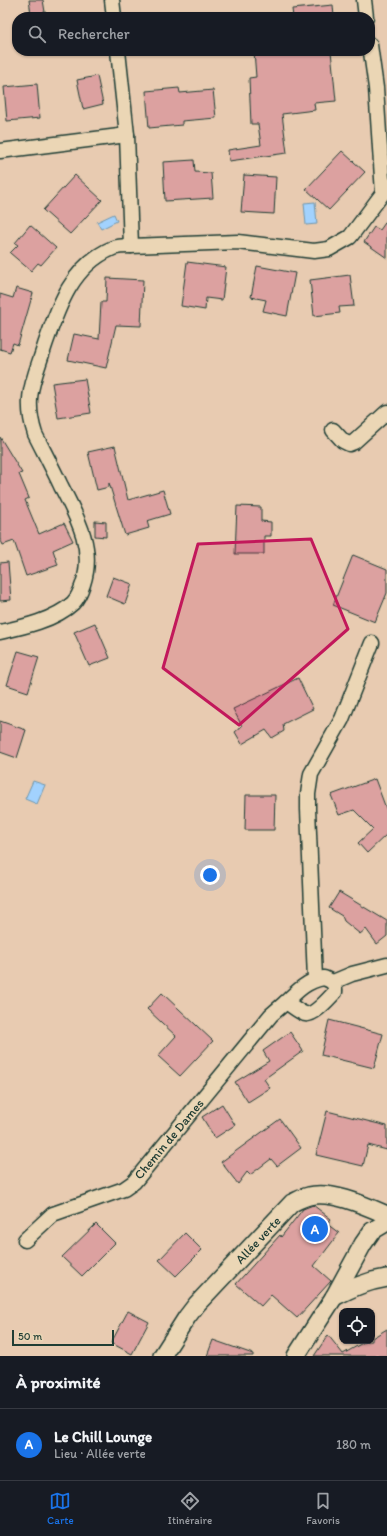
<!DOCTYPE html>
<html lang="fr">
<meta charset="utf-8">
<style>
body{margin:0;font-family:Itim,sans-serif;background:#20242c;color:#f1f3f6}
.controls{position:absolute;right:12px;bottom:12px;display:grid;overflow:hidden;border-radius:8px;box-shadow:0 1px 3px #0004}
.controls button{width:36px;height:36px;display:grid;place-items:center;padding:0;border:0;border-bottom:1px solid #363941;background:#171b24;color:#f1f3f6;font:20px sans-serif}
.scale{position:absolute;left:12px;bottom:10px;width:102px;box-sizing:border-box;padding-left:4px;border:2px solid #1f3d34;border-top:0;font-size:11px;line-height:14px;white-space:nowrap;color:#1f3d34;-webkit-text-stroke:3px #ebd6b5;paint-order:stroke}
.you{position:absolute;left:210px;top:875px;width:14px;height:14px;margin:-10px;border:3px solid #fff;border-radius:50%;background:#1a73e8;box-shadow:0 0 0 6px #1a73e833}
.badge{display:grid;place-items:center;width:26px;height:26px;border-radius:50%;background:#1a73e8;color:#fff;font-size:13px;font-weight:700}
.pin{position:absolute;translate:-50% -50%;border:2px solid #fff;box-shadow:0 1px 4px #0006}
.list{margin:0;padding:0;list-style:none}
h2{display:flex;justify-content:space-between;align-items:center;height:52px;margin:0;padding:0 16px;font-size:17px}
h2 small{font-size:13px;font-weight:400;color:#9ea1a6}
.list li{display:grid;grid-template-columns:26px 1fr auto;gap:12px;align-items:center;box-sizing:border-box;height:72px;padding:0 16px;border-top:1px solid #363941}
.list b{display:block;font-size:15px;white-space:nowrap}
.list p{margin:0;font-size:13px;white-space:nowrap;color:#9ea1a6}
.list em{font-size:13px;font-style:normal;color:#9ea1a6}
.icon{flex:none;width:22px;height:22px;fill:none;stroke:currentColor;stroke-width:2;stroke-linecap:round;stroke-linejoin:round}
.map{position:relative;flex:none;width:387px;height:1356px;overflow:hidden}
.search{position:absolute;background:#171b24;box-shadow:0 1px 3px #0004;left:12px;right:12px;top:12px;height:44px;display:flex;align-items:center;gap:10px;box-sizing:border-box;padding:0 14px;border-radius:16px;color:#9ea1a6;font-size:15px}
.sheet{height:124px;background:#171b24}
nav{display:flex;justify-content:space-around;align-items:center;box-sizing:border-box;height:56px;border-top:1px solid #363941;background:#171b24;font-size:11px;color:#9ea1a6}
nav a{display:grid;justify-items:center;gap:2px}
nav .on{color:#1a73e8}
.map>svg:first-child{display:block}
</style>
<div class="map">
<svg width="387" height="1356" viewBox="0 0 387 1356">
<rect width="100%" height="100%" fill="#e8cbb1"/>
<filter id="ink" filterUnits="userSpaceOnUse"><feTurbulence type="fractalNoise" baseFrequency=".025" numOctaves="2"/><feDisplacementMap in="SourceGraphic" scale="8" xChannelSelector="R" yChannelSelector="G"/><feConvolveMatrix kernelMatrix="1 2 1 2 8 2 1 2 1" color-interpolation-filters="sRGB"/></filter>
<g filter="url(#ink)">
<g fill="#a2d2fe" stroke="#6e96ad">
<polygon points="315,202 317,224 306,225 304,203"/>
<polygon points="114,214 117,221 101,229 97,222"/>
<polygon points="33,781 45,785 37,804 25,799"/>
</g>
<g fill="#dca1a0" stroke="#1f3d34">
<polygon points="29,0 43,0 45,12 31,14"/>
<polygon points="333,5 334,17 293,17 292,9"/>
<polygon points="254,51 331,51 336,101 314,103 315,110 282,114 287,153 229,161 228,150 261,145 258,124 251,124 249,78 256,77"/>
<polygon points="97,76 103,104 83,109 77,80"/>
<polygon points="37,84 40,118 7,121 4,87"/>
<polygon points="179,88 180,93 213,90 216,118 182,121 182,125 149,128 146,91"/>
<polygon points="342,151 365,172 329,210 306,189"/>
<polygon points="194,160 195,172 211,173 213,198 165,201 163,162"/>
<polygon points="75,175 102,200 70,234 43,210"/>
<polygon points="244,175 276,177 274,214 241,212"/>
<polygon points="387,220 387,258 364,242 374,227 380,230"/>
<polygon points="30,225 56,248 41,265 38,263 31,271 10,253 18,245 15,243"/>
<polygon points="187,262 226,267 222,300 206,298 205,310 181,306"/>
<polygon points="257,266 295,273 287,316 263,311 266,300 251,297"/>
<polygon points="350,275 354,306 339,307 340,313 314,316 310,280"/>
<polygon points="107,278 143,280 141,326 116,325 106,368 68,360 74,334 99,339 101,302 106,302"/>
<polygon points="16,288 33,293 18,345 13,343 10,352 0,349 0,294 13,298"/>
<polygon points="85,379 91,413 58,418 52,383"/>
<polygon points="0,437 22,473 19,474 29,498 25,500 39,534 64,523 73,541 53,550 58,565 26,576 14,541 3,545 0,539"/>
<polygon points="115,446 128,500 163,490 170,514 147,521 149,528 125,535 109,483 109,487 97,490 88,452"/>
<polygon points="237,506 261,507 261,521 271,522 271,536 264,536 264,554 235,554"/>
<polygon points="95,521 106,522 106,537 95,536"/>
<polygon points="353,555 387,569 387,593 375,622 333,605"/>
<polygon points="8,562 11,600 0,601 0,563"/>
<polygon points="113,577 132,584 125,604 106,596"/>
<polygon points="95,623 110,658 89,666 74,632"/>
<polygon points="18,651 39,657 28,692 7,685"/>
<polygon points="298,678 313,709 283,724 284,731 272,738 266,730 242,744 235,732 242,726 233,709"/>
<polygon points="0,721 26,730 17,758 0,752"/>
<polygon points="375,779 387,811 387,834 367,853 358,843 373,829 354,810 339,815 331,795"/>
<polygon points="246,795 275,795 274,830 245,830"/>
<polygon points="339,892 387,921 387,936 377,944 366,929 360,934 344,921 342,916 329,908"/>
<polygon points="162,993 213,1041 180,1076 158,1056 176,1036 147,1009"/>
<polygon points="329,1020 383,1034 374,1068 321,1055"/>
<polygon points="290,1032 303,1051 264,1079 270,1088 248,1102 235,1082 269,1061 263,1051"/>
<polygon points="222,1104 235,1125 215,1138 202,1117"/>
<polygon points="327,1111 387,1126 387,1150 368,1145 363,1166 316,1155"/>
<polygon points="280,1119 301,1148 277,1166 271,1159 250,1175 247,1172 238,1184 221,1162"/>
<polygon points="313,1205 331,1219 327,1224 339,1233 314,1266 331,1281 297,1318 271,1295 261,1306 236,1284 280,1235 281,1237 303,1209"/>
<polygon points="96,1224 115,1243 82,1276 62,1257"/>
<polygon points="185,1233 202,1250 176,1276 159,1260"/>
<polygon points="128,1311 149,1322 132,1354 111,1343"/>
<polygon points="387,1329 387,1356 314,1356 328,1335 343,1354 366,1341 372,1341 372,1338"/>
<polygon points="213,1340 253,1354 253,1356 207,1356"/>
</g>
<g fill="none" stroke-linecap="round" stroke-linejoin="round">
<g stroke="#1f3d34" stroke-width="17">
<g id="minor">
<polyline points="112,0 114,17"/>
<polyline points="364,0 366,17"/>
<polyline points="370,45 376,88 383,193"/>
<polyline points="118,51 127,135 131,246"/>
<polyline points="0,151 127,135"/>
<polyline points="333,430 343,441 349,444 354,442 387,412"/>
<path d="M0,632C23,627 55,620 73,603C78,598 81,590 83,584C95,548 77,517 61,486C53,469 44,452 35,434C23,397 34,380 45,345C58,307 72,265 113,248C118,246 125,246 131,246L238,242L314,251L329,249L350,237L383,193L387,185"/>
<path d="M324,978C331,981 336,983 335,992C329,998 314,1016 305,1014C299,1012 292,1006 286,1002C297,991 308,980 324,978Z"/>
<polyline points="315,979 308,809 308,794 311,774 342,719 372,643"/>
<polyline points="333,982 352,974 387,965"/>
<polyline points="25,1240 53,1214 124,1189 134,1182 271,1015 286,1002"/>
</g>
</g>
<g stroke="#1f3d34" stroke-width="20">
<g id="tertiary">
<path d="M334,1297C352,1288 367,1281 387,1278"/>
<path d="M162,1356L187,1317L197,1304L292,1203C297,1201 303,1197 309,1196C331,1190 366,1206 387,1215"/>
<polyline points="296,1356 334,1297 363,1244 372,1231 387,1222"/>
</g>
</g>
<use href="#minor" stroke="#ebd6b5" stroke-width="14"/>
<use href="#tertiary" stroke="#ebd6b5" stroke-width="17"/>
</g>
</g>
<path fill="#c2185b" fill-opacity="0.2" stroke="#c2185b" stroke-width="3" stroke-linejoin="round" d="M311,539L348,629L239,725L163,668L198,544Z"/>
<g text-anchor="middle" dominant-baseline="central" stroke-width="3" stroke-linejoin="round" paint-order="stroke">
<g font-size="13" fill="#1f3d34" stroke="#ebd6b5">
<text transform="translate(169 1139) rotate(-50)">Chemin de Dames</text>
<text transform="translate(258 1240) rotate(-47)">Allée verte</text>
</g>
</g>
</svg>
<div class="controls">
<button><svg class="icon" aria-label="locate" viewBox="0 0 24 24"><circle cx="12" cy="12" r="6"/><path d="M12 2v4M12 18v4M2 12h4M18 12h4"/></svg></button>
</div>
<div class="scale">50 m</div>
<div class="you"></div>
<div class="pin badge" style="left:315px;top:1229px">A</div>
<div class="search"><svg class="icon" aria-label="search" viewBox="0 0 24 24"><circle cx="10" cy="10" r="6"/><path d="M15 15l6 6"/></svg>Rechercher</div>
</div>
<section class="sheet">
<h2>À proximité<small></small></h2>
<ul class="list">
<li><span class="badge">A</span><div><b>Le Chill Lounge</b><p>Lieu · Allée verte</p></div><em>180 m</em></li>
</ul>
</section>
<nav>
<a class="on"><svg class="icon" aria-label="map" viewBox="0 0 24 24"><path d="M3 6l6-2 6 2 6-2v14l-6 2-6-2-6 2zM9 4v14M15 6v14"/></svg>Carte</a>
<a><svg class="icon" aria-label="directions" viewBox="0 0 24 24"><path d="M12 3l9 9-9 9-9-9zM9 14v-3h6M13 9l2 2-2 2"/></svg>Itinéraire</a>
<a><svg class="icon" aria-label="saved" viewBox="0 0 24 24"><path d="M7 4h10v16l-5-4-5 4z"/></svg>Favoris</a>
</nav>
